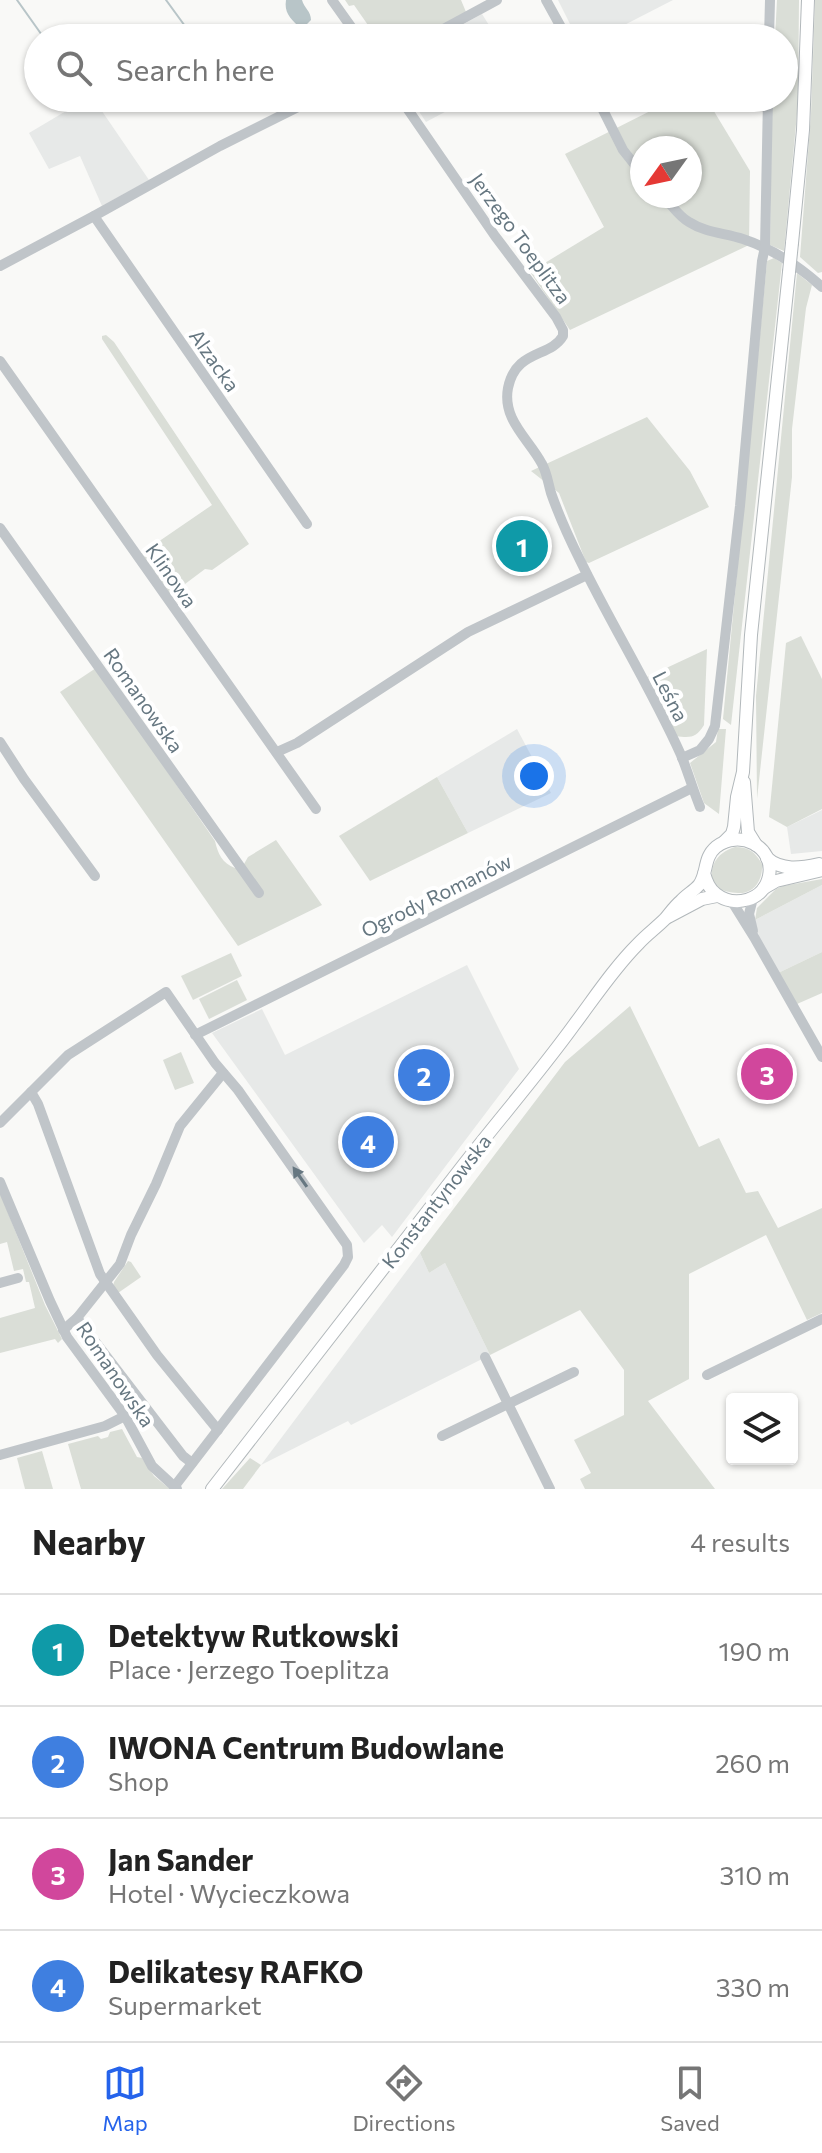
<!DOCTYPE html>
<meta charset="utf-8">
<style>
body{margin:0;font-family:Commissioner,sans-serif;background:#f6f6f6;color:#222}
.controls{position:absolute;right:24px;bottom:24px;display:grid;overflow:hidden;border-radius:8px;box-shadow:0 2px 6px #0004}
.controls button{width:72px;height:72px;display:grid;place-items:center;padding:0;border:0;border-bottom:2px solid #e0e0e0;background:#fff;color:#222;font:40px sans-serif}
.compass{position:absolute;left:630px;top:136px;width:72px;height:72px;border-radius:50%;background:#fff;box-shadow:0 2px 6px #0004;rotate:237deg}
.you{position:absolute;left:534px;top:776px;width:28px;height:28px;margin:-20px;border:6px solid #fff;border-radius:50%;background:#1a73e8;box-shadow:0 0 0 12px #1a73e833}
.badge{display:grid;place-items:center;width:52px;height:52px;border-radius:50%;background:#2563eb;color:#fff;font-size:26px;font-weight:700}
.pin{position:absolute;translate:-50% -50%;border:4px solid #fff;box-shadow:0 2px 8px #0006}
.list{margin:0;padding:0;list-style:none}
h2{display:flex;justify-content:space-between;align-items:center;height:104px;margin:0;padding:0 32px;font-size:34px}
h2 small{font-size:26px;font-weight:400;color:#767676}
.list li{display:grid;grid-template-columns:52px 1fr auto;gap:24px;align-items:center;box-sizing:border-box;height:112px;padding:0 32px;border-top:2px solid #e0e0e0}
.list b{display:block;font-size:30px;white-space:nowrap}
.list p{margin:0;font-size:26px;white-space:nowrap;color:#767676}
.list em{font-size:26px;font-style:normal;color:#767676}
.icon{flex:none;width:44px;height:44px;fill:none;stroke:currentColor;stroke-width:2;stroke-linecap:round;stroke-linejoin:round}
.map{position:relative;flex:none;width:822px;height:1489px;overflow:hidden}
.search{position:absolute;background:#fff;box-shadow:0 2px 6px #0004;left:24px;right:24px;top:24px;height:88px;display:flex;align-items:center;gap:20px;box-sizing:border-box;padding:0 28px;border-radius:44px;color:#767676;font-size:30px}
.sheet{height:552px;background:#fff}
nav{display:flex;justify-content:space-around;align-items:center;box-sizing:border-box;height:112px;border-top:2px solid #e0e0e0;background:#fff;font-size:22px;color:#767676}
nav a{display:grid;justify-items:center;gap:4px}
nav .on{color:#2563eb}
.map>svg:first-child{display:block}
</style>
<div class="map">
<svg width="822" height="1489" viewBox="0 0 822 1489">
<rect width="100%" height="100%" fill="#f9f9f7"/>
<g fill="#e7e9e8">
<polygon points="558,0 673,0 599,38 577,38"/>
<polygon points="482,14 497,38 438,38"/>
<polygon points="88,98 93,98 149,180 102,206 80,156 49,169 29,133"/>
<polygon points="410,98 471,98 426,122"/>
<polygon points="517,729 551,793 468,833 437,777"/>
<polygon points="822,810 822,851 791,854 787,827"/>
<polygon points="822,885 822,952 778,973 759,937 755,920"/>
<polygon points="467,965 519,1069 392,1237 382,1225 364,1243 212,1033 262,1009 285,1055"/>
<polygon points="420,1253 429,1273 445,1263 490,1355 351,1425 348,1421 261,1465"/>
</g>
<g fill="#daded7" fill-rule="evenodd">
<polygon points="345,0 461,0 466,12 418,38 377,38 354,5 349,6"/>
<polygon points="777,0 799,0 798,103 784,251 770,245 772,98 784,98 784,38 775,38"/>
<polygon points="815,0 822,0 822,272 818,273 800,257 811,114"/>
<path d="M676,98H706L750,171L749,245L570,330L530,272L604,227L565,154ZM642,148H690V196H642Z"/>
<polygon points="774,258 782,263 731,725 723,719 767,261"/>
<polygon points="797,273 812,285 806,308 792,429 792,477 757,799 756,696"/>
<polygon points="106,335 114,342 249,544 212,570 205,569 173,593 168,594 139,555 212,505 102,339 102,336"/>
<polygon points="647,417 690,471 709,507 589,563 586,562 559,493 531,471"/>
<polygon points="801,636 822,679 822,809 787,827 769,817 786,643"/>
<path d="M707,649L704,725C696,738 690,738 676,736L647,677Z"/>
<path d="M96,668L215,841C218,854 222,863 235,868L244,864L248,857L276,840L322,905L238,946L60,692Z"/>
<polygon points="718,729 726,729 719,814 704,803 690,763 716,742"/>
<polygon points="437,777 468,833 370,881 339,836"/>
<path d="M735,847C749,847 755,852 762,864C763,879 755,894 738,893C730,893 724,890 716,889C706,870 715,853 735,847Z"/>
<polygon points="822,879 822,885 755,920 757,908 776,889 783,886"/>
<polygon points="822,952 822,993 797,1004 778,973"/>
<polygon points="231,953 242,976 193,1000 181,976"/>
<polygon points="237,980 247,1000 209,1019 199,999"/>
<polygon points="630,1006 699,1147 719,1138 746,1193 758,1191 778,1228 822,1208 822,1313 807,1320 766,1235 689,1274 689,1379 648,1401 715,1489 585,1489 580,1479 591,1473 574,1440 624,1415 624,1370 580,1310 490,1355 445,1263 429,1273 420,1253 565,1062"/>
<polygon points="181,1052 194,1083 175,1090 163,1060"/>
<polygon points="0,1193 45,1305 62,1339 58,1343 55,1339 0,1353 0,1318 35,1308 29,1282 26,1282 23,1269 14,1271 7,1242 0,1244"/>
<polygon points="128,1261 131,1262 141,1277 118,1293 113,1286 114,1282"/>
<polygon points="122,1429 137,1457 142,1458 154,1476 170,1489 81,1489 68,1444 98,1436 101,1439 108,1437 110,1432"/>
<polygon points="42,1451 53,1489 25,1489 17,1458"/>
<polygon points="250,1458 261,1465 243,1489 222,1489"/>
</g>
<path fill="#b8c5c8" d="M286,0H302C304,8 311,11 311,20L306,25L298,26C290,18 284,12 286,0Z"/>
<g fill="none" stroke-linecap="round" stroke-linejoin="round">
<g stroke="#b8c5c8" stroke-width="2">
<polyline points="17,0 44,38"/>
<polyline points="166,0 193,37"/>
</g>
<g stroke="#b2b8bb" stroke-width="14">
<g id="major">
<polyline points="792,243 803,130 808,0"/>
<polyline points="744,782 748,832 756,845"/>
<polyline points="724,842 732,834 734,827 737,797 743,772 751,635 789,272"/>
<path d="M767,858C781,871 801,868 819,864"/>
<polyline points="764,888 776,881 822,870"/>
<polyline points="668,917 702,899 717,896"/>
<path d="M212,1489C297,1381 381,1272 465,1163C501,1117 540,1072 574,1025C595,997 614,968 638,944C646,935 656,928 665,919C670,913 675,906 681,901C686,895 694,891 699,885C708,873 703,858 716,847C739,829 775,846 769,876C764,901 734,908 716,894C709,889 706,881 704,873"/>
</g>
</g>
<g stroke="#c0c5c9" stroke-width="10">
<polyline points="332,0 359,38"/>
<polyline points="546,0 567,38"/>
<polyline points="427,38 497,0"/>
<polyline points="769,38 770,0"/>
<path d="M400,98L495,236L556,317L563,330V336C550,358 516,349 508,388C502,420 529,439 542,464C547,473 548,483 551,493C559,516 569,538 580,560C612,626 651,688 681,755C688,772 693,790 700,807"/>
<polyline points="597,98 623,150 642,174"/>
<path d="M663,196C671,204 679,217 689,222C706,233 725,233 743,239C773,249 799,266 822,287"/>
<polyline points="94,216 307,524"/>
<polyline points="0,266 94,216 220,146 316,98"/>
<polyline points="0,361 316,809"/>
<polyline points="0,528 259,893"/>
<polyline points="0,742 24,779 95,876"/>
<polyline points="277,752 297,743 468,632 587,575"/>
<polyline points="682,758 700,750 709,739 715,726 740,506 762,261 765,247 768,98"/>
<polyline points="753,898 749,914 753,931"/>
<polyline points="731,900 754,937 822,1057"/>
<polyline points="195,1035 692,788"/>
<polyline points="31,1092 38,1104 100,1274 157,1355 218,1430"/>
<polyline points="0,1123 68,1055 166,992 215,1063 238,1090 347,1245 348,1257 344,1265 174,1487"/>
<polyline points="0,1182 50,1301 67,1337 125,1416 152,1466 177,1489"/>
<polyline points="0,1283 18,1278"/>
<polyline points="77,1318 183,1456 192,1463"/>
<polyline points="63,1330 77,1318 120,1264 131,1235 156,1184 180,1126 223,1073"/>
<polyline points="485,1357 550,1489"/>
<polyline points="707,1375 822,1319"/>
<polyline points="442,1436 574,1372"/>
<polyline points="0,1455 105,1426 125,1416"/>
</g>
<use href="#major" stroke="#fff" stroke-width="12"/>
<g stroke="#b2b8bb" stroke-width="14" stroke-linecap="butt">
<polyline id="major-bridge" points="789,272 792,243"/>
</g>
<use href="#major-bridge" stroke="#fff" stroke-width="12"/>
</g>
<defs><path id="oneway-solid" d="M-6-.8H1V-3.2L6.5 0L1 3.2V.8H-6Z" transform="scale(2)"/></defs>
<use fill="#667781" href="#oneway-solid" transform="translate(300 1177) rotate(-125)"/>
<g text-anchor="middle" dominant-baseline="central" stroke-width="8" stroke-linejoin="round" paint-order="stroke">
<g font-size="20" fill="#667781" stroke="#fff">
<text transform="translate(521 238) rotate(54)">Jerzego Toeplitza</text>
<text transform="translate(215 360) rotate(55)">Alzacka</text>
<text transform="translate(172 575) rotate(55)">Klinowa</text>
<text transform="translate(671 696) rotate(63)">Leśna</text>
<text transform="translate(144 700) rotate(55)">Romanowska</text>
<text transform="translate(436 895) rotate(-26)">Ogrody Romanów</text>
<text transform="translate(436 1201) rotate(-52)">Konstantynowska</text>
<text transform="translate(116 1374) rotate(56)">Romanowska</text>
</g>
</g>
</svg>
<div class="controls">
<button><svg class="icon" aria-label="layers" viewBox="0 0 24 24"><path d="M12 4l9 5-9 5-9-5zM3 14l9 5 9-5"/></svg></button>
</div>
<svg class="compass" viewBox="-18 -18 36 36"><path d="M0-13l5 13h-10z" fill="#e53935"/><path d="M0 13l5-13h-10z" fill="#767676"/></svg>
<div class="you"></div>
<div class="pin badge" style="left:522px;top:546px;background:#0f9aa8">1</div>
<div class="pin badge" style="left:424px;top:1075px;background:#3f7fe0">2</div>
<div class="pin badge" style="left:767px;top:1074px;background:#d1479c">3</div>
<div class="pin badge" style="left:368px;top:1142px;background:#3f7fe0">4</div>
<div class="search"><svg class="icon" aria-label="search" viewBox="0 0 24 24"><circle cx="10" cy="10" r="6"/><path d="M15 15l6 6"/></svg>Search here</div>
</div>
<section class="sheet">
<h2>Nearby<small>4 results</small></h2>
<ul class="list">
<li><span class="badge" style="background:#0f9aa8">1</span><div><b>Detektyw Rutkowski</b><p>Place · Jerzego Toeplitza</p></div><em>190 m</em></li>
<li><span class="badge" style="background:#3f7fe0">2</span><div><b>IWONA Centrum Budowlane</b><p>Shop</p></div><em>260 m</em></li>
<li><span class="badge" style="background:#d1479c">3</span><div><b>Jan Sander</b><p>Hotel · Wycieczkowa</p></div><em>310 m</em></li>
<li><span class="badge" style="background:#3f7fe0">4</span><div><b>Delikatesy RAFKO</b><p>Supermarket</p></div><em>330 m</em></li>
</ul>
</section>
<nav>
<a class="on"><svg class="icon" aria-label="map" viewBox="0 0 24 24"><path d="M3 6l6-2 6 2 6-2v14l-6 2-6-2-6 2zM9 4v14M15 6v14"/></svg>Map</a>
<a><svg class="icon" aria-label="directions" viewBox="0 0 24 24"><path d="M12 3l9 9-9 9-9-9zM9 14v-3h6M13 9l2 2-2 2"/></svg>Directions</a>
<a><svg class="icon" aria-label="saved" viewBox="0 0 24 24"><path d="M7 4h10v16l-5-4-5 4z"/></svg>Saved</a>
</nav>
